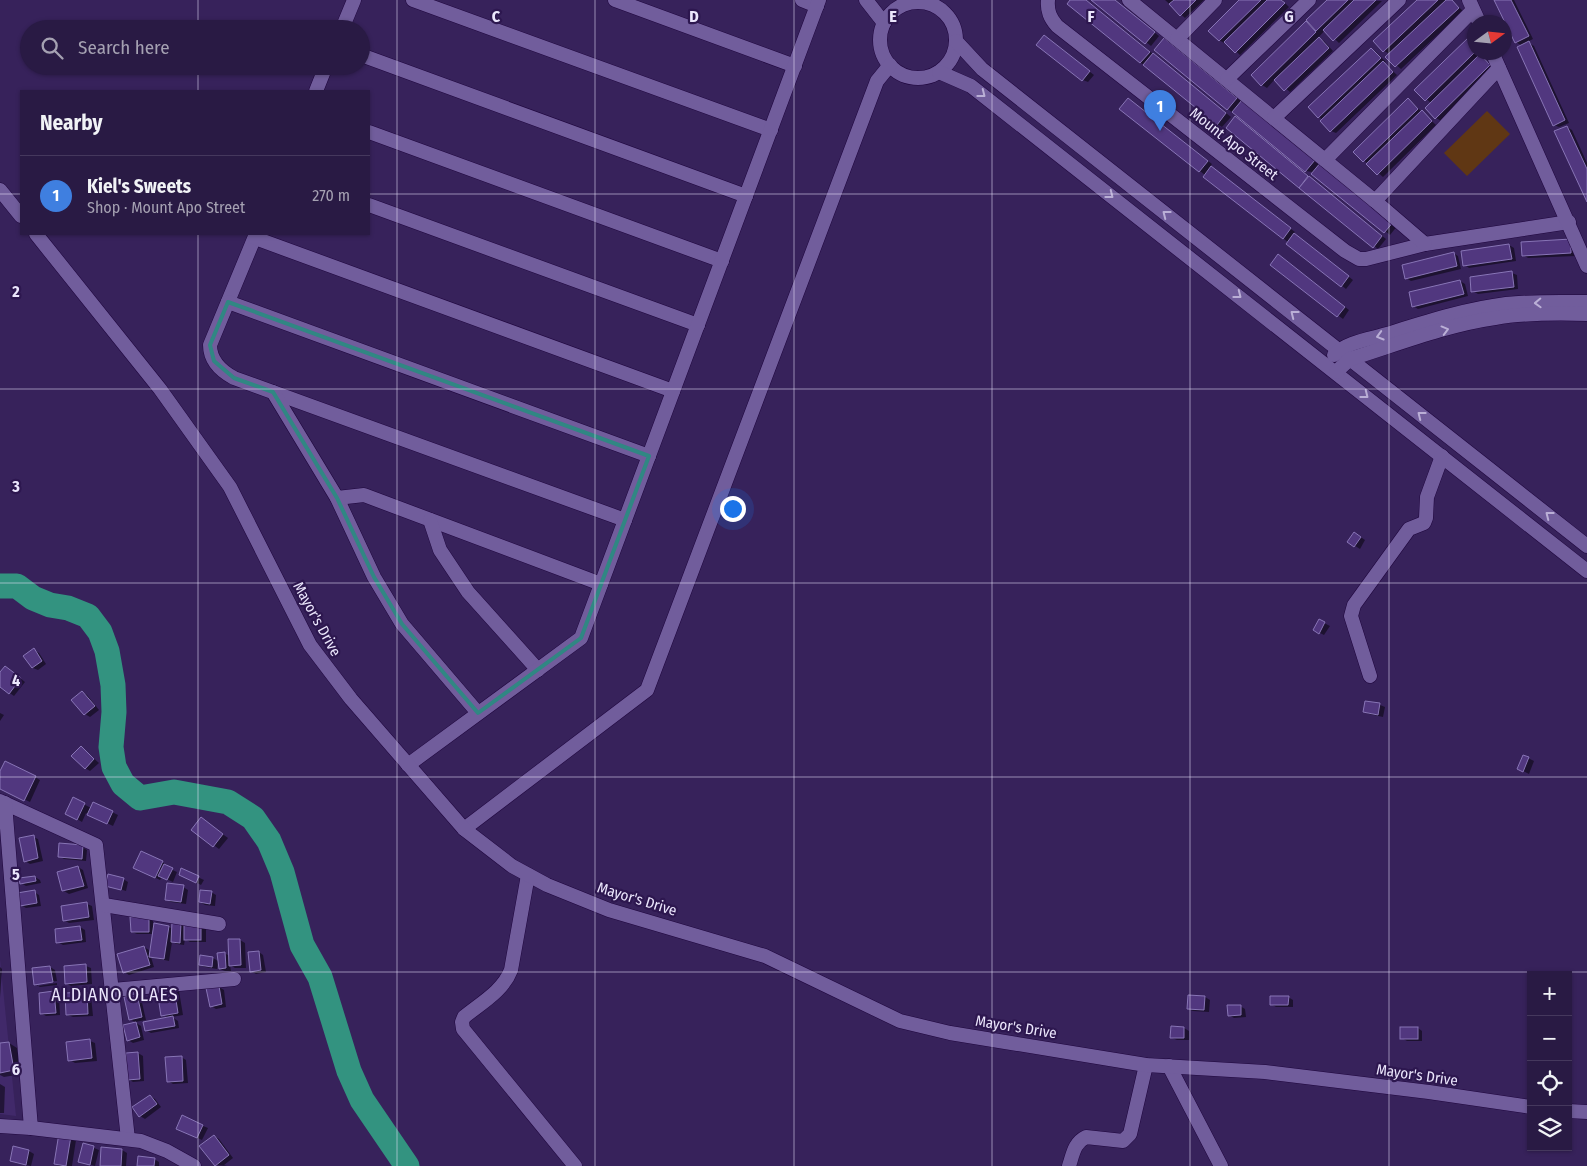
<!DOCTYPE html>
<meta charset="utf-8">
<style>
body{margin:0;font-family:"Fira Sans Condensed",sans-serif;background:#31234b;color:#f1f3f6}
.controls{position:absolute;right:15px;bottom:15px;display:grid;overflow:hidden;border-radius:0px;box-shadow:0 1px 4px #0004}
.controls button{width:45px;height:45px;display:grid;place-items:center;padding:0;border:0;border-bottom:1px solid #45385d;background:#291a44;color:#f1f3f6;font:25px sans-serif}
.compass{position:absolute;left:1467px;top:15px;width:45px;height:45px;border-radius:50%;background:#291a44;box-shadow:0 1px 4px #0004;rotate:75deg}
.you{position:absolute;left:732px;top:508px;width:18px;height:18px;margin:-12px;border:4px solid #fff;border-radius:50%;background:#1a73e8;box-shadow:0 0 0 8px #1a73e833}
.badge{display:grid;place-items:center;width:32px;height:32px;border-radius:50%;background:#b45309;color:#fff;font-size:16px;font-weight:700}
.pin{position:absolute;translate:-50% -41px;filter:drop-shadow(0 1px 2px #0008)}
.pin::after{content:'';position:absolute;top:26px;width:18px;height:15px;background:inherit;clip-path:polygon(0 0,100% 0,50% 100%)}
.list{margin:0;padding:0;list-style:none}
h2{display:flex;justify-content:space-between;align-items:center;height:65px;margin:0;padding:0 20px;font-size:21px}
h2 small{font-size:16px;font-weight:400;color:#a5a1b2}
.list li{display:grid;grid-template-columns:32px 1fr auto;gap:15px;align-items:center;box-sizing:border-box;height:80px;padding:0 20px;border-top:1px solid #45385d}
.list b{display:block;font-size:19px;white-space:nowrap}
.list p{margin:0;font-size:16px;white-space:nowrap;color:#a5a1b2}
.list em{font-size:16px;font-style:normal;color:#a5a1b2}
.icon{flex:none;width:28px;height:28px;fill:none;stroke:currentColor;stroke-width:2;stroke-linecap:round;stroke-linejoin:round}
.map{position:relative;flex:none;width:1587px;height:1166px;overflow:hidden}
.search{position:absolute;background:#291a44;box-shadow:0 1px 4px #0004;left:20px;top:20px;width:350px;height:55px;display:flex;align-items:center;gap:12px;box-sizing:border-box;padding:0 18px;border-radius:28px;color:#a5a1b2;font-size:19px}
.panel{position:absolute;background:#291a44;box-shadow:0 1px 4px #0004;left:20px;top:90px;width:350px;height:145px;border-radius:0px}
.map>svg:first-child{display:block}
</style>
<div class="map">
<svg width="1587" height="1166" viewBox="0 0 1587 1166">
<rect width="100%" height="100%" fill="#37225b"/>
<polygon fill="#41296a" points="0,959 16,1116 0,1114"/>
<polygon fill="#603714" points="1487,111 1510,134 1467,176 1444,153"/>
<g fill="#0007">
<polygon points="1071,0 1086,0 1231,117 1222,127 1217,124 1068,4"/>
<polygon points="1093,0 1115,0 1159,36 1151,46"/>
<polygon points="1165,0 1204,0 1185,18"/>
<polygon points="1241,0 1282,0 1289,7 1240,55 1226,42 1224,43 1219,40"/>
<polygon points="1328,0 1382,1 1339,43 1325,30 1318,38 1324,41 1333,51 1290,92 1275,79 1267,88 1262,85 1252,75"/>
<polygon points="1419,0 1451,0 1463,11 1401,69 1387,57 1390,54 1384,51"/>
<polygon points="1495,0 1514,0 1533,39 1527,42 1534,46 1569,123 1559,127 1554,125 1522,46 1516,42"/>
<polygon points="1470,38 1474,41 1474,52 1482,52 1479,55 1494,68 1441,121 1436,118 1431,103 1416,90"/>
<polygon points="1049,40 1094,75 1088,82 1083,80"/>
<polygon points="1169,43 1398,225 1390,235 1312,172 1306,171 1228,109 1156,50"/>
<polygon points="1372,49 1376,52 1386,62 1384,63 1397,75 1336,133 1331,131 1323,120 1319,117"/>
<polygon points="1408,99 1436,125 1383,177 1354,152"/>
<polygon points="1133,103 1212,164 1210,167 1295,232 1294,234 1353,280 1346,289 1200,171"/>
<polygon points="1240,121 1386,239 1378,249 1227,128"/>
<polygon points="1567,127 1572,130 1587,163 1587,199"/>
<polygon points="1570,241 1576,256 1528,258 1523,255"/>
<polygon points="1509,245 1514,248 1516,261 1469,268 1465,265"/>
<polygon points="1453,253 1458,256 1461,269 1411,281 1406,278"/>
<polygon points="1283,259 1349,310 1343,319 1271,265"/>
<polygon points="1512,273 1517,275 1518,289 1478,294 1473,291"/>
<polygon points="1460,281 1465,284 1468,296 1418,309 1413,306"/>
<polygon points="1359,536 1365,540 1360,549 1349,542"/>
<polygon points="1320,621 1330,626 1324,635 1314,630"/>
<polygon points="34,650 39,653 46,664 38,670 33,668 25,656"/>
<polygon points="10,670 25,682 14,696 0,686 0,674"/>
<polygon points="82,692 87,695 99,710 90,717 85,714 73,700"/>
<polygon points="1380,705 1385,707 1383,717 1369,714 1364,711"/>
<polygon points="0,713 4,715 0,721"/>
<polygon points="81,747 99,763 90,771 85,768"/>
<polygon points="1524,756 1534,761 1529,774 1519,769"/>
<polygon points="0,774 35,777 40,780 30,802 0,788"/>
<polygon points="74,799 91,808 94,803 118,815 113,826 86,813 82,822 67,813"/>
<polygon points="202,819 228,838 219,849 193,830"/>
<polygon points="33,837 38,839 43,861 30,864 25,861"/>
<polygon points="82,847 87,850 86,861 64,859 59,856"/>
<polygon points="162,862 167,865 166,867 177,872 173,882 162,877 160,880 140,870"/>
<polygon points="78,867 83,870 88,888 69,894 64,891 58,873"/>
<polygon points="182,870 204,880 201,885 185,877"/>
<polygon points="35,877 40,880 41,883 26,886 21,883"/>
<polygon points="123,879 128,882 126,891 106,885"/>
<polygon points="183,887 188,890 186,904 171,902 166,899"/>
<polygon points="34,892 39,895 41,906 26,908 21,905"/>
<polygon points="211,892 216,895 215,906 205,905 200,902"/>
<polygon points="87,904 92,906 94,920 69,923 64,920"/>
<polygon points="148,917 153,920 153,924 169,927 173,929 181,924 184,926 201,926 206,929 206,942 190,942 185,939 184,945 177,944 172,942 169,961 151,957 154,967 129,975 124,972 144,947 149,950 150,955 154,934 137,934 132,932"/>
<polygon points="80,927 85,930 86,942 63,945 58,942"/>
<polygon points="240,940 245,943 246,968 235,968 230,965 231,971 225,971 220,969 224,953 230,956"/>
<polygon points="259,952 263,955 266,972 256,974 251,971"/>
<polygon points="213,958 218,961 217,969 205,967 200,965"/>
<polygon points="86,966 91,968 92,984 71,986 66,983"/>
<polygon points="0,967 2,969 0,998"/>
<polygon points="50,967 55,970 57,981 38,983 38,986 57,983 57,985 40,987 35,984 33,969"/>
<polygon points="219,987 224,990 226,1007 216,1009 211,1006"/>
<polygon points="174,988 179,991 183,1015 172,1017 178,1021 179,1028 151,1033 146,1030 169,1018 163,1015"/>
<polygon points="54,993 59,996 60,1015 46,1016 41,1013"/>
<polygon points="86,993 91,996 93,1016 73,1017 68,1015"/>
<polygon points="136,995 141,998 146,1020 135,1022 130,1019"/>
<polygon points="1205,997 1210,1000 1209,1012 1193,1011 1188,1009"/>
<polygon points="1288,997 1293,1000 1293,1007 1276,1007 1271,1004"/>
<polygon points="1240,1006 1245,1009 1246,1017 1234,1018 1229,1015"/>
<polygon points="136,1023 141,1026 144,1040 133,1043 128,1040"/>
<polygon points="1184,1028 1189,1031 1189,1040 1177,1040 1172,1038"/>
<polygon points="1418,1028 1422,1031 1422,1041 1407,1041 1402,1038"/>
<polygon points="90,1041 95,1043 97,1061 75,1063 70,1060"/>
<polygon points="9,1043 17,1048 22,1074 4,1077 0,1075 0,1045"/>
<polygon points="138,1053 143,1056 144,1081 133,1082 128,1079"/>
<polygon points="181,1057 186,1060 188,1083 173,1084 168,1081"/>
<polygon points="0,1084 5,1087 4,1113 0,1113"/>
<polygon points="150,1096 155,1099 161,1107 145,1119 140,1116"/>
<polygon points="203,1126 208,1128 202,1140 183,1131"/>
<polygon points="60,1135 76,1140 72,1166 59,1166 55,1164"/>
<polygon points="214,1136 219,1139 233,1158 224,1165 227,1166 215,1165"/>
<polygon points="84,1144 99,1150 95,1166 79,1161"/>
<polygon points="14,1148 29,1151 34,1154 31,1166 16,1163 11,1161"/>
<polygon points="102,1149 122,1150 127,1153 126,1166 101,1166"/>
<polygon points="154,1159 159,1162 159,1166 138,1166"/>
</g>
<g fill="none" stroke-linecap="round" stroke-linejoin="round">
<polyline stroke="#339380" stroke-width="25" points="0,586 17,586 33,598 50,605 68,608 88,616 100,632 107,651 113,685 114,712 111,747 114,767 123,784 140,798 174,792 228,802 253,818 269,841 282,872 302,945 320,977 349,1071 362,1100 407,1166"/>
</g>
<g fill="#51377f" stroke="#8875b6">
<polygon points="1070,0 1086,0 1150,52 1140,63 1067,4"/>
<polygon points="1091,0 1115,0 1155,32 1145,44"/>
<polygon points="1174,0 1196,0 1180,16 1169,4"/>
<polygon points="1239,0 1261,0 1219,41 1208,31"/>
<polygon points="1267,0 1281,0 1285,3 1235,53 1224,42"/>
<polygon points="1327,0 1348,0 1316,31 1306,20"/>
<polygon points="1354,0 1376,0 1333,41 1323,30"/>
<polygon points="1417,0 1438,0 1383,52 1373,41"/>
<polygon points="1446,0 1452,0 1459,8 1395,67 1385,57"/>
<polygon points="1494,0 1511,0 1529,36 1515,43"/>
<polygon points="1306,21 1316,32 1261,86 1251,75"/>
<polygon points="1044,35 1090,71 1082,81 1036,45"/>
<polygon points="1319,37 1329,48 1284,91 1274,80"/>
<polygon points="1469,37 1474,42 1475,52 1425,101 1414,90"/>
<polygon points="1164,38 1237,98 1227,110 1154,50"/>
<polygon points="1529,41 1565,120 1553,126 1517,47"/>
<polygon points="1371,48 1381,58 1318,118 1308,107"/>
<polygon points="1153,53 1226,113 1217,125 1143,65"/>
<polygon points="1480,54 1490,65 1435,119 1425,108"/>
<polygon points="1383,61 1393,72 1330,132 1320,121"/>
<polygon points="1128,98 1208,161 1199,172 1119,109"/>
<polygon points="1408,98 1418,109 1363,162 1353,152"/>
<polygon points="1242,100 1315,160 1305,172 1232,112"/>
<polygon points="1422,110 1432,121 1377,175 1366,164"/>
<polygon points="1235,116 1308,176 1299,188 1226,128"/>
<polygon points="1567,126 1587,169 1587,202 1554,131"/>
<polygon points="1321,162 1394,221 1384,233 1311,174"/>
<polygon points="1211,166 1291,228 1283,239 1203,177"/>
<polygon points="1309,176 1382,236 1373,248 1299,188"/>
<polygon points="1294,233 1349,276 1341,287 1286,244"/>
<polygon points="1571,239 1571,253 1522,256 1521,242"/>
<polygon points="1509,244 1512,259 1463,266 1461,251"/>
<polygon points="1454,252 1457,266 1405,279 1402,265"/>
<polygon points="1278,254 1345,307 1337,317 1270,265"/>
<polygon points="1512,271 1514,287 1471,292 1470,277"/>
<polygon points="1460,280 1464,294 1412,307 1409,292"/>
<polygon points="1354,532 1361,537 1354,547 1347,542"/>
<polygon points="1319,619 1325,622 1319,634 1313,630"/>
<polygon points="34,648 42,661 32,668 23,656"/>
<polygon points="5,666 21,678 9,694 0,687 0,672"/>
<polygon points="82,691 95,706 84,715 71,700"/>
<polygon points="1365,701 1380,703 1378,715 1363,712"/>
<polygon points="81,746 94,759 85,769 71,756"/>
<polygon points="1523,755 1529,757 1523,772 1517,769"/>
<polygon points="5,761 36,776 24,801 0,789 0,771"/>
<polygon points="73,797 85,803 77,820 65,814"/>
<polygon points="93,802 113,811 107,824 87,815"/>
<polygon points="201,817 223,834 213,847 191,830"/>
<polygon points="34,835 38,858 24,862 19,838"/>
<polygon points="59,843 83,845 82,859 58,857"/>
<polygon points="141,851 163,861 155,878 133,868"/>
<polygon points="164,864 173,868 167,880 158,876"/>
<polygon points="78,866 84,886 62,891 57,872"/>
<polygon points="181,868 199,876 196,883 179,875"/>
<polygon points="108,874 124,878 121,890 105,886"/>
<polygon points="35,876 36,881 20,884 19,878"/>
<polygon points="167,883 184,885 181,902 165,900"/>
<polygon points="35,890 37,903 20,906 17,893"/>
<polygon points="200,890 212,891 210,904 199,902"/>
<polygon points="87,902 89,917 63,921 61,906"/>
<polygon points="149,916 149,932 131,932 130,917"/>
<polygon points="172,922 181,923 180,943 171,942"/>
<polygon points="154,923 169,926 164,959 149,957"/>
<rect x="184" y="925" width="17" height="15"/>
<polygon points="80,926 82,940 56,943 55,929"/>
<polygon points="228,939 240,939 241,965 229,966"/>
<polygon points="144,946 150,965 123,973 117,954"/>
<polygon points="259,951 261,970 250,972 248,952"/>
<polygon points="225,952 226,968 219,969 217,953"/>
<polygon points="200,955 213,957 212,967 199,965"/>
<polygon points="86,964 87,982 65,984 64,966"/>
<polygon points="50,966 53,982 34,985 32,968"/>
<polygon points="219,986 222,1004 210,1007 206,988"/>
<polygon points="174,987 178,1013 161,1016 157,990"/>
<polygon points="54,991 56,1013 40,1014 39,993"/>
<polygon points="87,992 88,1014 66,1015 65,993"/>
<polygon points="137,994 142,1017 129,1020 124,997"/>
<polygon points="1188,995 1205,996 1204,1010 1187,1009"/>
<polygon points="1270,996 1289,996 1288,1005 1270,1005"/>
<polygon points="1227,1005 1241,1005 1241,1015 1228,1016"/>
<polygon points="173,1016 175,1026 145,1031 143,1022"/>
<polygon points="136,1022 140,1037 127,1041 123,1025"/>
<polygon points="1171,1026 1184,1027 1184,1038 1170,1038"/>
<rect x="1400" y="1027" width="18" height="12"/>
<polygon points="90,1039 92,1058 68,1061 66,1042"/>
<polygon points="9,1042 14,1070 0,1073 0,1043"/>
<polygon points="138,1052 140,1079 127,1080 126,1053"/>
<polygon points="182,1056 183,1081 167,1082 165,1057"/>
<polygon points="150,1095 157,1104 139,1117 132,1107"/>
<polygon points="182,1115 203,1125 197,1138 176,1129"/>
<polygon points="59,1133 71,1136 66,1166 54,1164"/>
<polygon points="214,1135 229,1155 215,1166 199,1146"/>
<polygon points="83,1143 94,1146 90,1165 78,1162"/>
<polygon points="13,1146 29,1150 26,1165 10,1161"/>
<polygon points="101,1147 122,1149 121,1166 100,1166"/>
<polygon points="138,1156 155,1158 154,1166 137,1166"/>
</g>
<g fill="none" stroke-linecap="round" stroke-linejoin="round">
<g stroke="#1f063e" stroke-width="15">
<g id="minor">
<polyline points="413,0 771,130"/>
<polyline points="615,0 795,66"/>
<polyline points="802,0 817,6"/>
<polyline points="866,0 884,23"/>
<path d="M1048,0C1047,11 1050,18 1057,26L1345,251L1359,259H1366L1425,244L1569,222"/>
<polyline points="1129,0 1375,201 1425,244"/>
<polyline points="1469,0 1479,22"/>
<circle cx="918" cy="40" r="38"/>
<polyline points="342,29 354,0"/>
<polyline points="1177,39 1215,0"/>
<polyline points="956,41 982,69 1587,546"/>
<polyline points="1492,52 1587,266"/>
<polyline points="361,55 746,196"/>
<polyline points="939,72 971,86 1587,571"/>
<polyline points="1227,79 1309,0"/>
<polyline points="316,91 326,66"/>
<polyline points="1274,118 1399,0"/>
<polyline points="369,132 722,261"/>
<polyline points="1325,160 1473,10"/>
<polyline points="1375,201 1499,68"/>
<polyline points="369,205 698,325"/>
<path d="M256,234L210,345C210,361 221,371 234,378L625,520"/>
<polyline points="255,238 673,391"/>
<polyline points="228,302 649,456"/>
<path d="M1334,355C1346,342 1370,339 1387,334C1426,322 1466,309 1506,304C1533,301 1560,302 1587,302"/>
<path d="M1336,372L1350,359C1398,344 1446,325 1495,318C1525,313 1556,313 1587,314"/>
<polyline points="273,392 337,498 374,577 402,624 478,713"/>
<polyline points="337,498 364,495 601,584"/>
<polyline points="430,520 440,550 468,592 538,670"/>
<polyline points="1370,676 1351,616 1354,605 1409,529 1424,523 1426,518 1427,497 1442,456"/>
<polyline points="408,765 581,638 819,0"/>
<polyline points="0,801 96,845 128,1139"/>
<polyline points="5,803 31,1128"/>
<polyline points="464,829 647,690 877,81 890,65"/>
<path d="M528,875L511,970C503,991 481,1003 464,1017L462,1022L463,1029L575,1166"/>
<polyline points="104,905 219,924"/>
<polyline points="113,990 234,979"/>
<polyline points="1169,1066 1221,1166"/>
<polyline points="0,1126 31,1128 141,1141 167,1151 194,1166"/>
<path d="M1069,1166C1073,1154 1074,1143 1086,1137L1123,1141L1130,1134L1146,1065"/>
</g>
</g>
<g stroke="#1f063e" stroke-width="15">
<g id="tertiary">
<polyline points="0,190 21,216"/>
<polyline points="36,234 160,389 230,487 310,645 351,699 464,829 512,866 547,885 609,910 765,956 900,1021 950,1033 1146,1065 1265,1072 1429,1092 1531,1107"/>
<polyline points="1568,1111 1587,1112"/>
</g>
</g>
<use href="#minor" stroke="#715d9c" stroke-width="14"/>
<use href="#tertiary" stroke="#715d9c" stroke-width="14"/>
</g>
<defs><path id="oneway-chevron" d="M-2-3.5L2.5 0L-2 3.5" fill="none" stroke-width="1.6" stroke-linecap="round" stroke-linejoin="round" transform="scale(1.25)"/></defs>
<g stroke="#baafd6">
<use href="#oneway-chevron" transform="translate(982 94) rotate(38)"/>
<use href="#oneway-chevron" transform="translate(1110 195) rotate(38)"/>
<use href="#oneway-chevron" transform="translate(1166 214) rotate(-142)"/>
<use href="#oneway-chevron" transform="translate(1238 295) rotate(38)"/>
<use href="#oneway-chevron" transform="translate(1538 303) rotate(178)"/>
<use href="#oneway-chevron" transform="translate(1294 314) rotate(-142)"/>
<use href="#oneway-chevron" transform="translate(1445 330) rotate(-15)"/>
<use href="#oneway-chevron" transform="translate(1380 336) rotate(164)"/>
<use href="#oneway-chevron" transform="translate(1365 395) rotate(38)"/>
<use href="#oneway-chevron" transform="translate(1421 415) rotate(-142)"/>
<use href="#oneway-chevron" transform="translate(1549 515) rotate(-142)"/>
</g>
<path fill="none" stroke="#308783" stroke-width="4" stroke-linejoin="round" d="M228,302L649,456L581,638L478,713L402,624L374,577L337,498L273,392L234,378L214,361L210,345Z"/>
<path fill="none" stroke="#ebe6fc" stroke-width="1" stroke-opacity="0.55" d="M198,0V29M397,0V1166M595,0V1166M794,0V1166M992,0V1166M1190,0V1166M1389,0V1166M198,66V91M0,194H21M369,194H1587M198,234V1166M0,389H1587M0,583H1587M0,777H1587M0,972H1587"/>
<g text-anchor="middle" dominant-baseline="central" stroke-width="4.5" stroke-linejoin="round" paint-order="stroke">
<g font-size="15" fill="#ebe6fc" stroke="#2d174f">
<text transform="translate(1234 144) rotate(38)">Mount Apo Street</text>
<text transform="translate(317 619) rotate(61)">Mayor's Drive</text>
<text transform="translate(637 899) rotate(17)">Mayor's Drive</text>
<text transform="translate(1016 1027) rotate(9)">Mayor's Drive</text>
<text transform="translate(1417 1075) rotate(8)">Mayor's Drive</text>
</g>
<g font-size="18" letter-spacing="1" fill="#ebe6fc" stroke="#2d174f">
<text x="115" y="995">ALDIANO OLAES</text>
</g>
</g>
<g font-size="16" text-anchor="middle" font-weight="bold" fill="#ebe6fc" stroke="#2d174f" stroke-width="4.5" stroke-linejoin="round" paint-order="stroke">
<text x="496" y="22">C</text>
<text x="694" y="22">D</text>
<text x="893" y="22">E</text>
<text x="1091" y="22">F</text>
<text x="1289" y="22">G</text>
<text x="16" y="297">2</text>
<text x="16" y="492">3</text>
<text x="16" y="686">4</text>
<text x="16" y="880">5</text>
<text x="16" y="1075">6</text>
</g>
</svg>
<div class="controls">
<button>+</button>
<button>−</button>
<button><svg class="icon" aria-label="locate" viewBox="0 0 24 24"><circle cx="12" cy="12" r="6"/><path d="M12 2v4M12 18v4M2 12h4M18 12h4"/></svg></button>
<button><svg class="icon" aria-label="layers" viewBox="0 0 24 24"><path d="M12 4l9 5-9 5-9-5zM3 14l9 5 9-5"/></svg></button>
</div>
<svg class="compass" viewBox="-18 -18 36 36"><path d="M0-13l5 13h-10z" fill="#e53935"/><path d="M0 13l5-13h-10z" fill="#a5a1b2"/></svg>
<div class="you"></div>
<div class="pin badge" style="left:1160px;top:131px;background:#3f7fe0">1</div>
<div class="search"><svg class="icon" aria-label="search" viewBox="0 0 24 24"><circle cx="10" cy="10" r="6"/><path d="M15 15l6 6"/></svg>Search here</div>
<section class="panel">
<h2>Nearby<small></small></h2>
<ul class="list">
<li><span class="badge" style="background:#3f7fe0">1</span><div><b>Kiel's Sweets</b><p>Shop · Mount Apo Street</p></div><em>270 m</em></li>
</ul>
</section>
</div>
